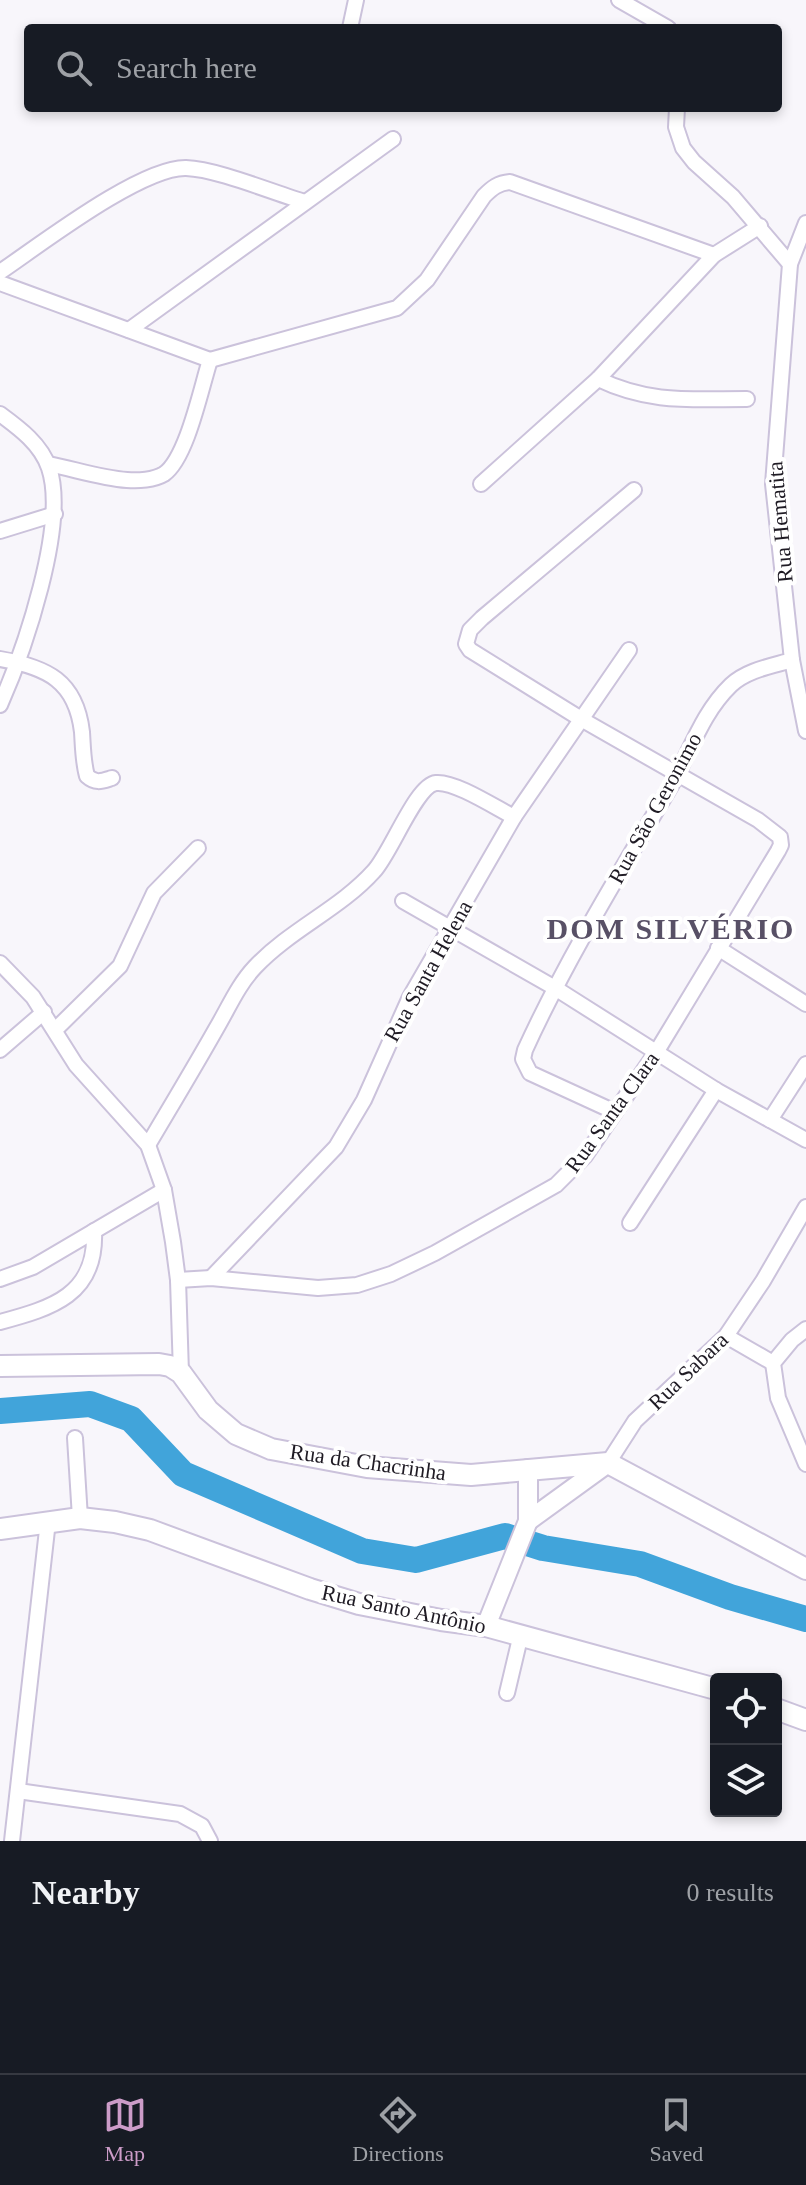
<!DOCTYPE html>
<meta charset="utf-8">
<style>
body{margin:0;font-family:Georgia,serif;background:#20242c;color:#f1f3f6}
.controls{position:absolute;right:24px;bottom:24px;display:grid;overflow:hidden;border-radius:8px;box-shadow:0 4px 12px #0003}
.controls button{width:72px;height:72px;display:grid;place-items:center;padding:0;border:0;border-bottom:2px solid #363941;background:#171b24;color:#f1f3f6;font:40px sans-serif}
.list{margin:0;padding:0;list-style:none}
h2{display:flex;justify-content:space-between;align-items:center;height:104px;margin:0;padding:0 32px;font-size:34px}
h2 small{font-size:26px;font-weight:400;color:#9ea1a6}
.icon{flex:none;width:44px;height:44px;fill:none;stroke:currentColor;stroke-width:2;stroke-linecap:round;stroke-linejoin:round}
.map{position:relative;flex:none;width:806px;height:1841px;overflow:hidden}
.search{position:absolute;background:#171b24;box-shadow:0 4px 12px #0003;left:24px;right:24px;top:24px;height:88px;display:flex;align-items:center;gap:20px;box-sizing:border-box;padding:0 28px;border-radius:8px;color:#9ea1a6;font-size:30px}
.sheet{height:232px;background:#171b24}
nav{display:flex;justify-content:space-around;align-items:center;box-sizing:border-box;height:112px;border-top:2px solid #363941;background:#171b24;font-size:22px;color:#9ea1a6}
nav a{display:grid;justify-items:center;gap:4px}
nav .on{color:#cc9cc8}
.map>svg:first-child{display:block}
</style>
<div class="map">
<svg width="806" height="1841" viewBox="0 0 806 1841">
<rect width="100%" height="100%" fill="#f8f6fb"/>
<g fill="none" stroke-linecap="round" stroke-linejoin="round">
<polyline stroke="#41a4da" stroke-width="26" points="0,1411 90,1404 131,1419 183,1474 362,1551 416,1560 505,1536 543,1548 640,1564 730,1597 806,1619"/>
<g stroke="#cbc2db" stroke-width="18">
<g id="minor">
<polyline points="619,0 668,28"/>
<polyline points="350,28 356,0"/>
<polyline points="677,108 676,127 683,148 694,162 733,197 790,264"/>
<polyline points="806,223 790,264 773,484 792,660 806,731"/>
<path d="M0,272C40,245 141,167 186,168C217,169 274,193 305,202"/>
<polyline points="0,283 210,360"/>
<polyline points="129,330 393,139"/>
<path d="M210,360L397,308L427,280L484,196C492,188 498,183 510,182L714,255"/>
<path d="M598,379C650,404 691,399 747,399"/>
<path d="M0,414C19,428 41,444 49,468C68,524 24,651 0,705"/>
<path d="M48,464C74,469 101,478 127,480C138,481 154,480 164,474C187,458 201,388 210,360"/>
<polyline points="481,484 598,379 714,255 760,226"/>
<polyline points="0,531 55,514"/>
<path d="M0,659C47,667 76,681 82,732C83,747 83,762 87,776C96,784 102,781 112,778"/>
<polyline points="403,901 555,988 716,1090 806,1140"/>
<polyline points="718,948 806,1004"/>
<polyline points="0,963 33,997 76,1065 148,1145 164,1190 173,1242 178,1280 181,1373"/>
<polyline points="55,1030 120,966 154,893 198,848"/>
<polyline points="0,1050 44,1012"/>
<path d="M615,1112L530,1073L523,1059L525,1050C567,958 621,871 672,784C691,750 702,713 731,685C747,670 772,666 792,660"/>
<polyline points="770,1120 806,1064"/>
<path d="M148,1145C171,1106 194,1068 216,1029C229,1007 238,985 255,967C291,929 340,909 374,871C391,853 416,785 436,783C455,781 496,808 514,817"/>
<polyline points="630,1223 716,1090"/>
<polyline points="211,1278 336,1147 364,1100 410,997 514,817 629,650"/>
<polyline points="0,1279 33,1267 164,1190"/>
<polyline points="178,1280 211,1278 318,1288 357,1285 391,1274 435,1253 556,1185 585,1156 657,1051 778,851 781,845 780,837 758,820 581,719 470,650 466,644 470,630 482,618 634,490"/>
<path d="M0,1322C52,1308 97,1295 94,1231"/>
<polyline points="806,1329 792,1340 773,1363 778,1398 806,1464"/>
<polyline points="726,1336 773,1363"/>
<polyline points="75,1438 80,1518"/>
<polyline points="608,1463 635,1421 726,1336 763,1281 806,1207"/>
<polyline points="507,1693 521,1634"/>
<polyline points="18,1791 180,1814 202,1826 210,1841"/>
<polyline points="12,1841 48,1521"/>
</g>
</g>
<g stroke="#cbc2db" stroke-width="22">
<g id="tertiary">
<polyline points="528,1521 608,1463"/>
<polyline points="486,1626 528,1521 528,1469"/>
</g>
</g>
<g stroke="#cbc2db" stroke-width="24">
<g id="secondary">
<polyline points="0,1366 159,1364 170,1366 181,1373 208,1410 236,1434 271,1449 367,1467 471,1475 608,1463 806,1569"/>
<polyline points="0,1529 80,1518 115,1522 150,1530 310,1589 359,1604 441,1620 486,1626 716,1689"/>
<polyline points="776,1709 806,1720"/>
</g>
</g>
<use href="#minor" stroke="#fff" stroke-width="14"/>
<use href="#tertiary" stroke="#fff" stroke-width="18"/>
<use href="#secondary" stroke="#fff" stroke-width="20"/>
</g>
<g text-anchor="middle" dominant-baseline="central" stroke-width="8" stroke-linejoin="round" paint-order="stroke">
<g font-size="22" fill="#1f1b24" stroke="#fff">
<text transform="translate(780 522) rotate(-95)">Rua Hematita</text>
<text transform="translate(655 808) rotate(-61)">Rua São Geronimo</text>
<text transform="translate(428 971) rotate(-61)">Rua Santa Helena</text>
<text transform="translate(612 1112) rotate(-54)">Rua Santa Clara</text>
<text transform="translate(688 1371) rotate(-44)">Rua Sabara</text>
<text transform="translate(368 1462) rotate(8)">Rua da Chacrinha</text>
<text transform="translate(404 1609) rotate(12)">Rua Santo Antônio</text>
</g>
<g font-size="30" font-weight="bold" letter-spacing="2" fill="#585066" stroke="#fff">
<text x="671" y="928">DOM SILVÉRIO</text>
</g>
</g>
</svg>
<div class="controls">
<button><svg class="icon" aria-label="locate" viewBox="0 0 24 24"><circle cx="12" cy="12" r="6"/><path d="M12 2v4M12 18v4M2 12h4M18 12h4"/></svg></button>
<button><svg class="icon" aria-label="layers" viewBox="0 0 24 24"><path d="M12 4l9 5-9 5-9-5zM3 14l9 5 9-5"/></svg></button>
</div>
<div class="search"><svg class="icon" aria-label="search" viewBox="0 0 24 24"><circle cx="10" cy="10" r="6"/><path d="M15 15l6 6"/></svg>Search here</div>
</div>
<section class="sheet">
<h2>Nearby<small>0 results</small></h2>
<ul class="list">
</ul>
</section>
<nav>
<a class="on"><svg class="icon" aria-label="map" viewBox="0 0 24 24"><path d="M3 6l6-2 6 2 6-2v14l-6 2-6-2-6 2zM9 4v14M15 6v14"/></svg>Map</a>
<a><svg class="icon" aria-label="directions" viewBox="0 0 24 24"><path d="M12 3l9 9-9 9-9-9zM9 14v-3h6M13 9l2 2-2 2"/></svg>Directions</a>
<a><svg class="icon" aria-label="saved" viewBox="0 0 24 24"><path d="M7 4h10v16l-5-4-5 4z"/></svg>Saved</a>
</nav>
